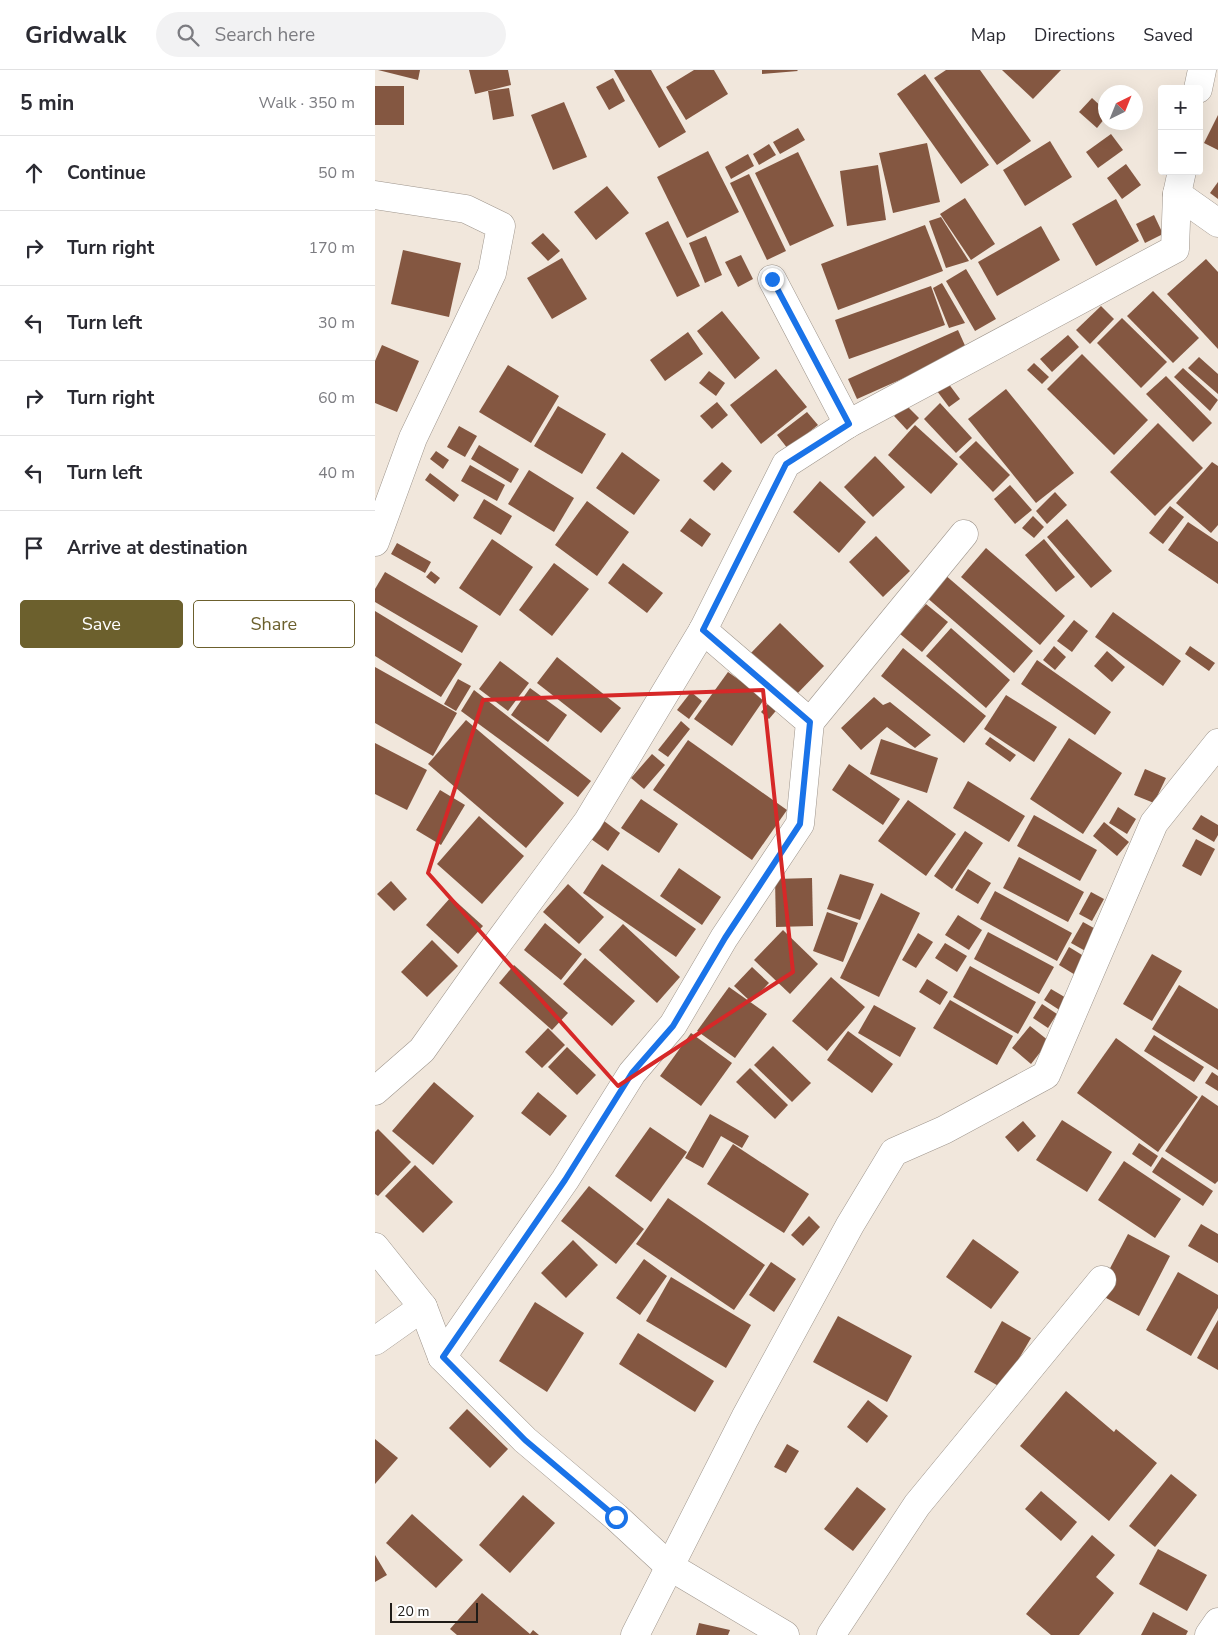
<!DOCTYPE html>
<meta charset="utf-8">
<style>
body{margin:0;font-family:"Nunito Sans",sans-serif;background:#f2f2f3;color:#2b2b33}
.controls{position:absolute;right:15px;top:15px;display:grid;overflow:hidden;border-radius:5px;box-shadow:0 5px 20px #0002}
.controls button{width:45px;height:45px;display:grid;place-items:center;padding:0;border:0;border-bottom:1px solid #e1e1e2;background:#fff;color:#2b2b33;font:25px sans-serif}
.compass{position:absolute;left:723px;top:15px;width:45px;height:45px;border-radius:50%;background:#fff;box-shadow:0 5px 20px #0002;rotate:43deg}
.scale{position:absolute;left:15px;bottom:12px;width:88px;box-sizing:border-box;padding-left:5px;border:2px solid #1f1c18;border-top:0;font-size:14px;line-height:18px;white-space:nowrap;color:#1f1c18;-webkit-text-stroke:4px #fff;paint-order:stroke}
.stop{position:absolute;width:15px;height:15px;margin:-11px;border:4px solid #1a73e8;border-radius:50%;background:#fff}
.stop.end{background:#1a73e8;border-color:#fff;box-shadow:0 1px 5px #0008}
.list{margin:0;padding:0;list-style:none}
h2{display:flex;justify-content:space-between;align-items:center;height:65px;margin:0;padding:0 20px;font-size:21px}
h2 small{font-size:16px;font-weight:400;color:#7c7c81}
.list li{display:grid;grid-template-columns:32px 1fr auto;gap:15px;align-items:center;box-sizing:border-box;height:75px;padding:0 20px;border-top:1px solid #e1e1e2}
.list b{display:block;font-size:19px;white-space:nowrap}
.list em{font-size:16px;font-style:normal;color:#7c7c81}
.actions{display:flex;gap:10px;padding:15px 20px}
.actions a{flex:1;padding:11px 0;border:1px solid #6c602d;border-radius:5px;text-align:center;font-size:18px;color:#6c602d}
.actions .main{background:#6c602d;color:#fff}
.icon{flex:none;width:28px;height:28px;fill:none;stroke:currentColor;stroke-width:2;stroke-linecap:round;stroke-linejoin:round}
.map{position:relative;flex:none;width:843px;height:1565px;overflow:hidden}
header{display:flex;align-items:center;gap:30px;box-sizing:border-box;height:70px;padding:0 25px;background:#fff;border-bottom:1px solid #e1e1e2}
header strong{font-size:24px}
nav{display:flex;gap:28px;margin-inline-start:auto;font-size:18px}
.search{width:350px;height:45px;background:#f2f2f3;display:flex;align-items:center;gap:12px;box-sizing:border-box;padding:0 18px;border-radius:28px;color:#7c7c81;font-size:19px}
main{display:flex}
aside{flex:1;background:#fff}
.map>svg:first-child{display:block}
</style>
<header>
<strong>Gridwalk</strong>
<div class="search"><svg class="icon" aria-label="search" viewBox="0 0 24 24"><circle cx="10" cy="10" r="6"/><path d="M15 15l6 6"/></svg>Search here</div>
<nav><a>Map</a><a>Directions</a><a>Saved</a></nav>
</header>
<main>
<aside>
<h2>5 min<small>Walk · 350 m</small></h2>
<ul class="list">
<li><svg class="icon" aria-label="ahead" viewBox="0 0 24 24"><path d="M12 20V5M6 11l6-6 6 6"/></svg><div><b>Continue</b></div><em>50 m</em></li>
<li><svg class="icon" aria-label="right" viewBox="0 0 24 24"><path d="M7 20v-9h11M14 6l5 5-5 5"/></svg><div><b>Turn right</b></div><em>170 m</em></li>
<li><svg class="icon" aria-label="left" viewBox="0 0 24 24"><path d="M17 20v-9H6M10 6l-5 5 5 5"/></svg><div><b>Turn left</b></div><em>30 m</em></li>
<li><svg class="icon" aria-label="right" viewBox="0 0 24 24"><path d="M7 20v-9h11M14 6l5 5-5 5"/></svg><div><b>Turn right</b></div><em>60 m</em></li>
<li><svg class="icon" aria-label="left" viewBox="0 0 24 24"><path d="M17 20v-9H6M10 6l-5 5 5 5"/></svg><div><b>Turn left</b></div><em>40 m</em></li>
<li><svg class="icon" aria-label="arrive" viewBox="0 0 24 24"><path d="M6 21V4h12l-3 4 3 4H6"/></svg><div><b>Arrive at destination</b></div></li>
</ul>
<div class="actions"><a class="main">Save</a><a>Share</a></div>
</aside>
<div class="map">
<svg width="843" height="1565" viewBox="0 0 843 1565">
<rect width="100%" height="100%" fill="#f1e7dc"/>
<g fill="#845741">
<polygon points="3,0 45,0 43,10"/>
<polygon points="94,0 133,0 136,15 100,24"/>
<polygon points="239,0 276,0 311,62 284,78"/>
<polygon points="319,0 339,0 353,24 311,50 291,17"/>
<polygon points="387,0 422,0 423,1 387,4"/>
<polygon points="571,0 605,0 656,71 622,95 559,8"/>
<polygon points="627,0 686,0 658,29"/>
<polygon points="550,4 614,95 586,114 522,24"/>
<polygon points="238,8 250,31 234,40 221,17"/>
<rect x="0" y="16" width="29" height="39"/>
<polygon points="134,18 139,46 118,50 113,21"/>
<polygon points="717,28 730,40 730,48 722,58 704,42"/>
<polygon points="189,32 212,87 178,100 156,45"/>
<polygon points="843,45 843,80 829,73"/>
<polygon points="423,58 430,70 405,84 398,72"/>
<polygon points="736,64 748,80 723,98 711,82"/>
<polygon points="675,71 697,107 650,136 628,100"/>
<polygon points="552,73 565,132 518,143 504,83"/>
<polygon points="394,74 401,85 384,95 378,84"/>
<polygon points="333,81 364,142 312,168 282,107"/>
<polygon points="423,82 459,156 415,176 380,103"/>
<polygon points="373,84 379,96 356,109 350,97"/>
<polygon points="751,94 766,115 747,129 732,108"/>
<polygon points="503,95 511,150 472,156 465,101"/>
<polygon points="374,104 411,181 392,190 355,113"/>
<polygon points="843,112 843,129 835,123"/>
<polygon points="232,116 254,143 221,170 199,142"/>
<polygon points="590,128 620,174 596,190 565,144"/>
<polygon points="741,129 764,171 721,196 697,154"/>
<polygon points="779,145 788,164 770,173 761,154"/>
<polygon points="566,147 594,191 571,198 554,151"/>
<polygon points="293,151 325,216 302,227 270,163"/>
<polygon points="550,155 568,201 463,240 446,194"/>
<polygon points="666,156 685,190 622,226 603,192"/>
<polygon points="168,163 185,181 173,191 156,173"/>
<polygon points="331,166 347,205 330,213 314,173"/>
<polygon points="28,180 86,193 74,247 16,234"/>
<polygon points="366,185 378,209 363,217 350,192"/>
<polygon points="187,188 212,229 177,249 152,208"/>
<polygon points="831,189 843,202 843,279 792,224"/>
<polygon points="591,199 621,249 600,261 571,211"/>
<polygon points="567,213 590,253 574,258 558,218"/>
<polygon points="556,216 570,255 474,289 460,250"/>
<polygon points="778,221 824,268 798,293 752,246"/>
<polygon points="726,236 739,249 715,274 701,260"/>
<polygon points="347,241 385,288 360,309 322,261"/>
<polygon points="747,248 792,292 766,318 722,273"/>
<polygon points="583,260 592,280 482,329 473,309"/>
<polygon points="313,262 328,284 290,311 275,290"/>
<polygon points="693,265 704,277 677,302 665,289"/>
<polygon points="7,275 44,291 22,342 0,333 0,291"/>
<polygon points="707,284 773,350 739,385 672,319"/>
<polygon points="824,287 843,304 843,324 813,298"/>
<polygon points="659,293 674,307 667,314 652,300"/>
<polygon points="133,295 184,326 156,373 104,342"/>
<polygon points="808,298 843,330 835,341 799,307"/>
<polygon points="401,299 432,337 386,374 355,335"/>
<polygon points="334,301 350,313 341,326 324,313"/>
<polygon points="791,306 837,353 818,372 771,324"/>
<polygon points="573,313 585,329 574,337 562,321"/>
<polygon points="631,319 699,403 661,433 593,349"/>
<polygon points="342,332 353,345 337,359 325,346"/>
<polygon points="565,333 597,368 581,383 549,349"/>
<polygon points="531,335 544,348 532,360 519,346"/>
<polygon points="183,336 231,364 207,404 159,376"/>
<polygon points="432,342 443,355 413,379 402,365"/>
<polygon points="783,353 828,398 780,446 735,402"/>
<polygon points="540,355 583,394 556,424 513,385"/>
<polygon points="84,356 102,366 90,387 72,377"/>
<polygon points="601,371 635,405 618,422 584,387"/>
<polygon points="104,375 144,399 136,413 96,389"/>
<polygon points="61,381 74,390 68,399 55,389"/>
<polygon points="247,382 285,410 259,445 221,418"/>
<polygon points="500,386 530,417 498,447 469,417"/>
<polygon points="347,392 357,401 339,421 328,411"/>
<polygon points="837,392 843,396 843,455 836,463 801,433"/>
<polygon points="95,395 130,415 122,431 86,411"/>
<polygon points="154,400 199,428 179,462 133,434"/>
<polygon points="55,403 84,425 79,432 50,410"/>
<polygon points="445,411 491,452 464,483 418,442"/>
<polygon points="635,415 657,440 640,454 619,429"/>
<polygon points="680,422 692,435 672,454 661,441"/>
<polygon points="109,429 137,446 126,465 98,448"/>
<polygon points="212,431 254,462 222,506 180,475"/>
<polygon points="795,436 809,447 788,474 774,463"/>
<polygon points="658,446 669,457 659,468 647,458"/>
<polygon points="315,448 336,464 327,477 305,461"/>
<polygon points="692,449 737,501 716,518 672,467"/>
<polygon points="813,452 843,472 843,514 793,480"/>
<polygon points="501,466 535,501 508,527 474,492"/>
<polygon points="117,469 158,497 125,546 84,518"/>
<polygon points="669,469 700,507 681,522 650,485"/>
<polygon points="22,473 56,492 50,503 16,484"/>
<polygon points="611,478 690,546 665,575 586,507"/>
<polygon points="179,493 214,519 177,566 144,540"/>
<polygon points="248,493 288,523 272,543 233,513"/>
<polygon points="56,501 65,508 60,514 51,507"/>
<polygon points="10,502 103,556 87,583 0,532 0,519"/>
<polygon points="569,504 658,581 639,603 550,526"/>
<polygon points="551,534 573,552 547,582 525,564"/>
<polygon points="0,541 87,594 66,627 0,586"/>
<polygon points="738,542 806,591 788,616 720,567"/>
<polygon points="699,550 713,561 697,582 682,571"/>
<polygon points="405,553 449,596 418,628 374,585"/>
<polygon points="576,558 635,610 611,638 551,586"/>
<polygon points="679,576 691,587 680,600 668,590"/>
<polygon points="815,576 840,593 834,601 810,584"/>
<polygon points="528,578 611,646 589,673 506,606"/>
<polygon points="732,581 750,597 737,612 719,596"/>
<polygon points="182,587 246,638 226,663 162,613"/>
<polygon points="662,590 736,642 720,665 646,614"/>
<polygon points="125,591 154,613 133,641 104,619"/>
<polygon points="0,597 82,643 58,686 0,653"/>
<polygon points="353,602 390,628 357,676 319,649"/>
<polygon points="83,609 96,616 81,641 69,634"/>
<polygon points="155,618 192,645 173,672 136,645"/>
<polygon points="99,620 216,711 203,727 86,641"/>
<polygon points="316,622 327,631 314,649 302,640"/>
<polygon points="631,625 682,657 659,692 609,659"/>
<polygon points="499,627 508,635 515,632 556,665 540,678 512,657 486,680 466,658"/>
<polygon points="397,629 405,636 394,649 386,642"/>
<polygon points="91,650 189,733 151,778 53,694"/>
<polygon points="306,651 315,659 293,687 283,680"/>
<polygon points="615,667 641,685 635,692 610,674"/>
<polygon points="694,668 747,703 708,764 655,729"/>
<polygon points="506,669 563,688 552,723 495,704"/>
<polygon points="313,670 412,740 377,790 278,720"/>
<polygon points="0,673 52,700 32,740 0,724"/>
<polygon points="277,684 290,695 269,719 256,708"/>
<polygon points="474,694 525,729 508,755 457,720"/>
<polygon points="770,699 791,708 779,733 759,725"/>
<polygon points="593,711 650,746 634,772 578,738"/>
<polygon points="65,720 90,735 66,775 41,760"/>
<polygon points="266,729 303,754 284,783 246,758"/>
<polygon points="533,730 581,764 551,806 503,771"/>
<polygon points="743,737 761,749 752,764 734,753"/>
<polygon points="659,745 722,780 705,811 642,776"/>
<polygon points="826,745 843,755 843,765 839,772 817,759"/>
<polygon points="104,746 149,786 107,834 62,794"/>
<polygon points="229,751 245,763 233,781 216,769"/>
<polygon points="729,752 754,772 742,786 718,766"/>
<polygon points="590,761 608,773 577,819 559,806"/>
<polygon points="821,769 840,779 826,806 807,796"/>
<polygon points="644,787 709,822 693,852 628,818"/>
<polygon points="227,794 321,859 301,887 208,823"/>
<polygon points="304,798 346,827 327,855 285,826"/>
<polygon points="593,799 616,813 603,834 580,820"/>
<polygon points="465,804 499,814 485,850 452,839"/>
<polygon points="437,808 438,856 401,857 400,809"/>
<polygon points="16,811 32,829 19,841 2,824"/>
<polygon points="193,814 229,847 204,874 168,842"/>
<polygon points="620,821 697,863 682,891 605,849"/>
<polygon points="716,822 729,829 717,851 704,844"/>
<polygon points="506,823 545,843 504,927 465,908"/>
<polygon points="76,827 108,856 83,884 51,855"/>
<polygon points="452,842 483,853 468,892 438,881"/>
<polygon points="583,845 607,860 594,880 570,865"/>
<polygon points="708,852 726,862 714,883 696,873"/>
<polygon points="170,853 207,884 186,910 149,880"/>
<polygon points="248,854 305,907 282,933 224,880"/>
<polygon points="408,860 443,894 415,924 379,890"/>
<polygon points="613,862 679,897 664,924 599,889"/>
<polygon points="543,863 558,872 541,898 527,890"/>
<polygon points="57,870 83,896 52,927 26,902"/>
<polygon points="570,873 592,886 582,902 560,888"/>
<polygon points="694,877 712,888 702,906 684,895"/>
<polygon points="777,884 807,901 777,951 748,934"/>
<polygon points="210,888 260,931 237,956 188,914"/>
<polygon points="139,895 193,943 177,960 124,913"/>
<polygon points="595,896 661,932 643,964 578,927"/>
<polygon points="377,897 394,913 376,932 359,916"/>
<polygon points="456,907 490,937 452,981 417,951"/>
<polygon points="552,909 573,922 565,935 544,922"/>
<polygon points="804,915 843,939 843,1000 777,959"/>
<polygon points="354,917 392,944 360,988 322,961"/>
<polygon points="676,919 693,929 686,941 669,930"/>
<polygon points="575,930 638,966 622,995 558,958"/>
<polygon points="667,934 682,944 673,958 658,948"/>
<polygon points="499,935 541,958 525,987 483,963"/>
<polygon points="655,956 674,971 656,994 637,978"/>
<polygon points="173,958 190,975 167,998 150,982"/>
<polygon points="473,961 518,994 497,1023 452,990"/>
<polygon points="316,963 357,993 326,1036 285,1006"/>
<polygon points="779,965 829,997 819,1012 769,981"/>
<polygon points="741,968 823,1027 783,1082 702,1023"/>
<polygon points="398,976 436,1013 417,1032 379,995"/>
<polygon points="192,977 221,1005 202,1025 173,997"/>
<polygon points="375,998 413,1035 400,1049 361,1012"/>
<polygon points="837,1002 843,1006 843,1021 830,1013"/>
<polygon points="59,1012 99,1046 58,1095 17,1061"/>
<polygon points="163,1022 192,1046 175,1066 146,1043"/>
<polygon points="827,1025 843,1036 843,1111 840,1114 790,1081"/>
<polygon points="335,1044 374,1066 367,1078 346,1066 328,1098 310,1088"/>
<polygon points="687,1050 737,1082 712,1122 661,1090"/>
<polygon points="648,1051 661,1066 643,1082 630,1067"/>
<polygon points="275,1057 312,1082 276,1132 240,1106"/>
<polygon points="3,1059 36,1092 3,1126 0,1124 0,1062"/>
<polygon points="764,1073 783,1086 776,1097 757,1084"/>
<polygon points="358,1074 434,1124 409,1163 332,1114"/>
<polygon points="787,1087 838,1121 828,1136 777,1102"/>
<polygon points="749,1091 806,1129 780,1168 723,1130"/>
<polygon points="40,1095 78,1132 48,1163 10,1126"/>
<polygon points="214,1116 269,1159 241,1194 186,1151"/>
<polygon points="293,1128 390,1195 359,1240 261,1174"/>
<polygon points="434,1146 445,1157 428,1176 416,1165"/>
<polygon points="826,1154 843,1164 843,1193 813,1176"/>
<polygon points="753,1164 795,1186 764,1246 722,1223"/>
<polygon points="598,1169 644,1202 616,1239 571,1207"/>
<polygon points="198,1170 223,1195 191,1228 166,1203"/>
<polygon points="269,1189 292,1206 265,1245 241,1228"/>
<polygon points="396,1192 421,1209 399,1242 374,1225"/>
<polygon points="803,1202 843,1225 843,1238 816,1286 771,1260"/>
<polygon points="296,1207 376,1255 351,1298 271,1251"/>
<polygon points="160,1232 209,1263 172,1322 124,1291"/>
<polygon points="463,1246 537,1286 512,1332 438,1292"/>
<polygon points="843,1250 843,1300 822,1288"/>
<polygon points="627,1251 656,1268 627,1318 599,1302"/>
<polygon points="263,1263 339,1311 320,1342 244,1294"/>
<polygon points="691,1321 739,1362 741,1359 782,1393 734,1451 645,1376"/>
<polygon points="493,1330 513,1346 492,1373 472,1357"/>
<polygon points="92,1339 133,1379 115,1398 74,1358"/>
<polygon points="0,1369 23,1388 0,1414"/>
<polygon points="412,1374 424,1381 411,1403 399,1397"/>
<polygon points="796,1404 822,1425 780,1477 754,1456"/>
<polygon points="482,1417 511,1439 478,1481 449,1459"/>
<polygon points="666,1421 702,1452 686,1471 650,1439"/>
<polygon points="148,1425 180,1453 135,1503 104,1475"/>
<polygon points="37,1444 88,1490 61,1518 11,1473"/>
<polygon points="717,1465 740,1485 721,1507 739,1523 704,1565 676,1565 651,1544"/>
<polygon points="783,1479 832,1505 812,1541 764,1514"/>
<polygon points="0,1485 12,1505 0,1512"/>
<polygon points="107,1523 155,1564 158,1560 164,1565 82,1565 75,1559"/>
<polygon points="778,1542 813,1561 811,1565 766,1565"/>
<polygon points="324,1553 355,1560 353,1565 321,1565"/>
</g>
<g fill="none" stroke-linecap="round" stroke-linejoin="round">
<g stroke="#9e958c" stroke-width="29">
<g id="minor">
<polyline points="823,19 827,0"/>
<polyline points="802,124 843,153"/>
<polyline points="0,125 91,139 126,156 117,203 38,368 0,472"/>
<polyline points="397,209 473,354"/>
<polyline points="435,652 589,464"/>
<polyline points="0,1021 47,980 120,877 213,751 328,560 411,394 473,354 800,179 802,124 807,101"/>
<polyline points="0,1177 48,1237 67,1287 150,1370 241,1447 294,1496 410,1565"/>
<polyline points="0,1271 48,1237"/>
<polyline points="67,1287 190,1110 257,1003 298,955 349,868 425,754 435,652 328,560"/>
<polyline points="260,1565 370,1348 475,1155 519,1082 569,1060 671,1005 779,753 843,673"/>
<polyline points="456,1565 542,1435 727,1210"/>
<polyline points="834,1565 843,1552"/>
</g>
</g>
<use href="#minor" stroke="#fff" stroke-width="28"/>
</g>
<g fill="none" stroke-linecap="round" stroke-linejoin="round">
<polyline stroke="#1a73e8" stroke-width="6" points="241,1447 150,1370 68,1287 190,1110 257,1003 298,956 350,868 425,754 435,652 328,560 411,394 474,354 397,209"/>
</g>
<path fill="none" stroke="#d62828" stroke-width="4" stroke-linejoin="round" d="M388,620L418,902L243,1016L53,803L108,630Z"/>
</svg>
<div class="controls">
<button>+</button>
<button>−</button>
</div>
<svg class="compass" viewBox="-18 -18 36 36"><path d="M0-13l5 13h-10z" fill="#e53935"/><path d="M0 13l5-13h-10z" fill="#7c7c81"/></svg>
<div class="scale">20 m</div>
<div class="stop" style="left:241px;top:1447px"></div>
<div class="stop end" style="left:397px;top:209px"></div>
</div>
</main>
